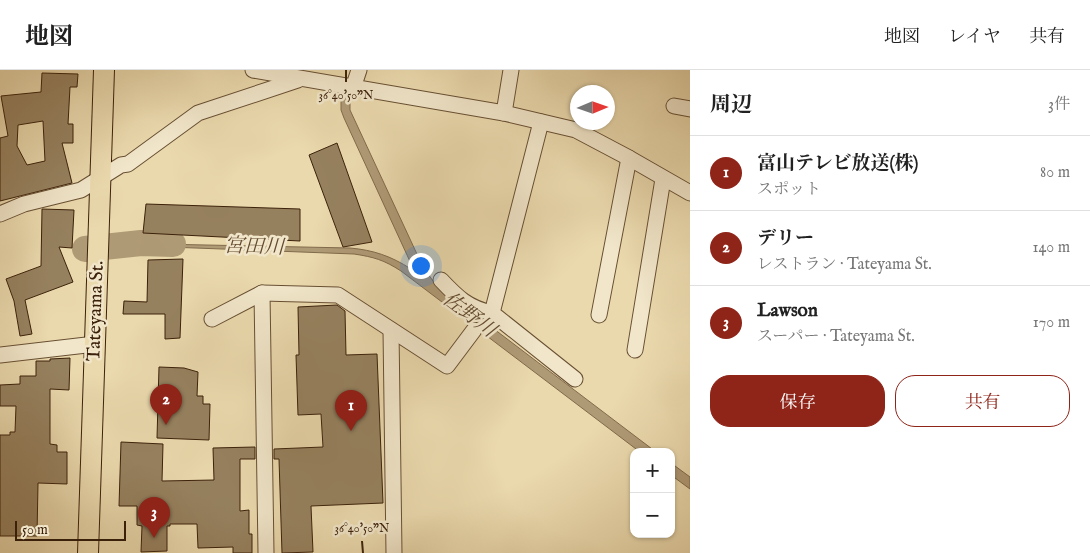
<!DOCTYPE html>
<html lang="ja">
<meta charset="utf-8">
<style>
body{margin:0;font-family:"IM FELL English","Noto Serif JP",serif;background:#f6f6f6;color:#222}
.controls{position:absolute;right:15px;bottom:15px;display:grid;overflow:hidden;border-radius:10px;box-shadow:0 1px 4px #0004}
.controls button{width:45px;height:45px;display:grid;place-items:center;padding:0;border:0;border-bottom:1px solid #e0e0e0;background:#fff;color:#222;font:25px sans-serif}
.compass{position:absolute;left:570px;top:15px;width:45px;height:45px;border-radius:50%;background:#fff;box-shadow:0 1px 4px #0004;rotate:88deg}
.scale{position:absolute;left:15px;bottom:12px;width:111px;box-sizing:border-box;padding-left:5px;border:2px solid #3c210a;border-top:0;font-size:14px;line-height:18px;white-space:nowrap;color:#3c210a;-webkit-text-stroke:4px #f1e6ca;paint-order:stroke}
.you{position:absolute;left:420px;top:195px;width:18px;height:18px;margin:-12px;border:4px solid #fff;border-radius:50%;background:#1a73e8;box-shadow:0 0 0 8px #1a73e833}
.badge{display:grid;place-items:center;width:32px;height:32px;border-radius:50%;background:#8f2418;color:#fff;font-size:16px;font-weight:700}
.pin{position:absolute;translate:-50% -41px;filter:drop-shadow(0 1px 2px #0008)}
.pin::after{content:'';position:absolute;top:26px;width:18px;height:15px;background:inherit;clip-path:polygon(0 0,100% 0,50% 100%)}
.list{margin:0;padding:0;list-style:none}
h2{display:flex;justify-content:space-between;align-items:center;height:65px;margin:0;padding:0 20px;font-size:21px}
h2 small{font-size:16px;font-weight:400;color:#767676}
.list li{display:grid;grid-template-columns:32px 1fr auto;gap:15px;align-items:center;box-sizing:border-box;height:75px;padding:0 20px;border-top:1px solid #e0e0e0}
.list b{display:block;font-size:19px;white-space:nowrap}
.list p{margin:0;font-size:16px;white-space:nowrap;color:#767676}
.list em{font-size:16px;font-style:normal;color:#767676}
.actions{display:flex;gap:10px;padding:15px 20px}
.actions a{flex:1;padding:11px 0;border:1px solid #8f2418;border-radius:20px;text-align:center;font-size:18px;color:#8f2418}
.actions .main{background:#8f2418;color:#fff}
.map{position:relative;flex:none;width:690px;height:483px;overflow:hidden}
header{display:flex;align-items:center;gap:30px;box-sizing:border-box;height:70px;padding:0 25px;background:#fff;border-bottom:1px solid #e0e0e0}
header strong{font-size:24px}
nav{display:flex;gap:28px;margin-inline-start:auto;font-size:18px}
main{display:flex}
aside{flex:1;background:#fff}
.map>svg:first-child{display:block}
</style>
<header>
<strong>地図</strong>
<nav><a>地図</a><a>レイヤ</a><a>共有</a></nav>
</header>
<main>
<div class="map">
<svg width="690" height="483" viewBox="0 0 690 483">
<rect width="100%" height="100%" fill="#ead9ad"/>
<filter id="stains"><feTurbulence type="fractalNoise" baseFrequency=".004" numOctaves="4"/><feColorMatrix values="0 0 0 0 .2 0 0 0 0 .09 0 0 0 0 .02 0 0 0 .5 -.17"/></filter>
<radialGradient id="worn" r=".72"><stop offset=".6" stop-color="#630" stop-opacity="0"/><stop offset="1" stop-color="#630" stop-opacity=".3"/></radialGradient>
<g fill="#af9a76" stroke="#816a4b">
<path d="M341,21L350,23V40L423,197L436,215L656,382H640L401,201C384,190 374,187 354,184L142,176L141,179L137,175L141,170L158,174L350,178C373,180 391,186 411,199L413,198L344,48L341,40Z"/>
<polygon points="671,393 690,407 690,419 671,405"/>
</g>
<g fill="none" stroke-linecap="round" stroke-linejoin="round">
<polyline stroke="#af9a76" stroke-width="26" points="85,179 141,173 173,174"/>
</g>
<g fill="#96815f" stroke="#3c210a" fill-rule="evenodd">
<path d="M42,3L78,4L77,17H70L68,54H73V73H62L72,113L0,131V68L8,66L1,26L41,22ZM43,51L45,91L27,95L17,76L18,55Z"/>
<polygon points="337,73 372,172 343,177 309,85"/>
<polygon points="146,134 300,139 300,171 143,163"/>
<polygon points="42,139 74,140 72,178 59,177 73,212 25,230 32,264 20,266 14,231 6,209 41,196"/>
<polygon points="183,189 180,268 165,269 165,244 123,244 124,231 147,232 148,190"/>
<polygon points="337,235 345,241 346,285 377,284 383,433 311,436 313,482 282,483 279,389 274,389 274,379 323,377 321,344 298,345 296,285 299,285 298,237"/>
<polygon points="70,288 69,320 50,319 50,374 57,375 57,382 67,382 67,414 38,413 37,466 0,466 0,365 10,365 10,362 15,362 16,336 0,336 0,315 20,314 20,306 36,306 36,291 50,291 50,289"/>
<polygon points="159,297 184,298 198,302 197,326 203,326 203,334 210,334 209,370 157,368"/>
<polygon points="121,372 163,374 162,411 214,410 213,378 255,377 255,389 240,389 240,441 249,440 249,464 252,464 252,483 233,483 233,477 198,478 197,454 170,454 170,456 167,456 167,481 141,482 142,456 137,455 137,436 119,436"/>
</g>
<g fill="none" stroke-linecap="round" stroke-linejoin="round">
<g stroke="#684f33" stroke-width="17">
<g id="minor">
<polyline points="253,0 504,43 576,60 629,88 690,123"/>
<polyline points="353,18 359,0"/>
<polyline points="674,36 690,39"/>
<polyline points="504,43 511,0"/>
<polyline points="541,52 492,243 575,309"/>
<polyline points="0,144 24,134 81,120 121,95 128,94 198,43 298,10"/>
<path d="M441,210C457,227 468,238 492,243"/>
<polyline points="599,245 629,88"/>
<polyline points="212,249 262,223"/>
<polyline points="391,260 394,483"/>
<polyline points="635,280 663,109"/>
<polyline points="0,285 95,274"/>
<polyline points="266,483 262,223 338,225 447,296 474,260"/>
</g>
</g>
<g stroke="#3c210a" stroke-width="22">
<polyline id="major" points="88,483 104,0"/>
</g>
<use href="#minor" stroke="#f1e6ca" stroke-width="15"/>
<use href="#major" stroke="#ead9ad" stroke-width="20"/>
</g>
<path fill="none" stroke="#3c210a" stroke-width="2" d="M346,0V12M362,471L363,483"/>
<g text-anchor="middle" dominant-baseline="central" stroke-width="5" stroke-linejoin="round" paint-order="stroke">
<g font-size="19" fill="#3c210a" stroke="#f1e6ca">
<text transform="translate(96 241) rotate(-88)">Tateyama St.</text>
</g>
<g font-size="20" font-style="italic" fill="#644b30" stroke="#f1e6ca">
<text transform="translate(254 177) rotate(2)">宮田川</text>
<text transform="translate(469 245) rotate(37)">佐野川</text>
</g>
</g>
<g font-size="12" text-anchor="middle" fill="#3c210a" stroke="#f1e6ca" stroke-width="5" stroke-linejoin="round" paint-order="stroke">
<text x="346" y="29">36°40'50"N</text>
<text x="362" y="462">36°40'50"N</text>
</g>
<rect width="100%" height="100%" filter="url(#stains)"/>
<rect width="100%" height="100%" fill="url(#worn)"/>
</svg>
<div class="controls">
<button>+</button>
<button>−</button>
</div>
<svg class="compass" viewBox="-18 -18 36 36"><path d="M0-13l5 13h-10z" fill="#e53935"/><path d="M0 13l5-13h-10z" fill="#767676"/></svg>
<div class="scale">50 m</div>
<div class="you"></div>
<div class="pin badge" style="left:351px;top:361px">1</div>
<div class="pin badge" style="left:166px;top:355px">2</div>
<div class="pin badge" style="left:154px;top:468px">3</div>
</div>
<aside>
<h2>周辺<small>3件</small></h2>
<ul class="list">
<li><span class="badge">1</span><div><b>富山テレビ放送(株)</b><p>スポット</p></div><em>80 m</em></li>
<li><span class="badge">2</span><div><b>デリー</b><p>レストラン · Tateyama St.</p></div><em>140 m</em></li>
<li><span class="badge">3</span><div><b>Lawson</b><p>スーパー · Tateyama St.</p></div><em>170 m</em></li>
</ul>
<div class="actions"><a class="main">保存</a><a>共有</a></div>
</aside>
</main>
